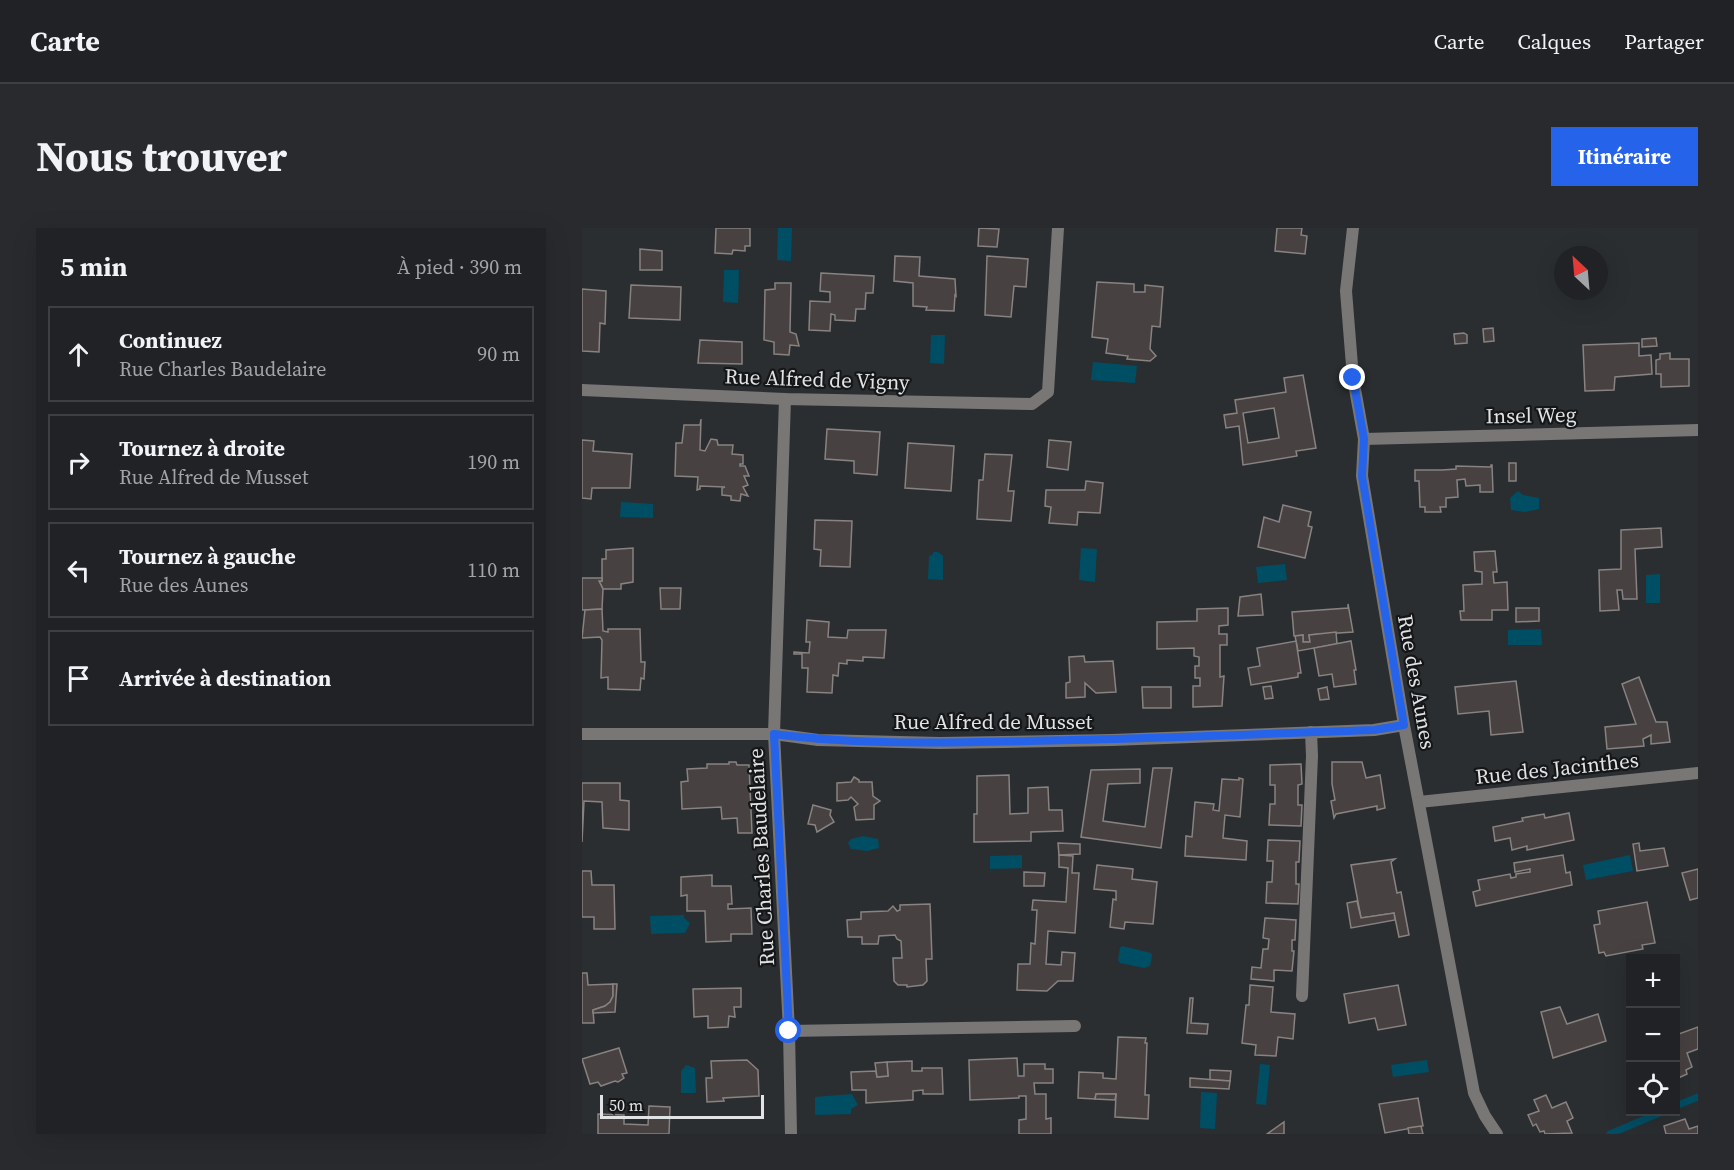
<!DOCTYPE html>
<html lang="fr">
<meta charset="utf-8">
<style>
body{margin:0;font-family:"Source Serif 4",serif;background:#282a2d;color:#f1f3f6}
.controls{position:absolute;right:18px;bottom:18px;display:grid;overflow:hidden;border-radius:0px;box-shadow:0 6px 24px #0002}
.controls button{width:54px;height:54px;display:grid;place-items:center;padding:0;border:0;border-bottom:2px solid #3d3f42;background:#202225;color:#f1f3f6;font:30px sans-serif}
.compass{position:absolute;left:972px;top:18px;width:54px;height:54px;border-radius:50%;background:#202225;box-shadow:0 6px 24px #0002;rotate:334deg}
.scale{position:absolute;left:18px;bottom:15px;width:164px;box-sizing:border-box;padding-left:6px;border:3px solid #e1e3e5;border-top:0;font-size:16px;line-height:21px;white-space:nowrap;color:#e1e3e5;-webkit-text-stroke:4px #151617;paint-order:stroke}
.stop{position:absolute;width:18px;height:18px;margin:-14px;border:4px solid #2563eb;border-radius:50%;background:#fff}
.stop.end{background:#2563eb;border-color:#fff;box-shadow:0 2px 6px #0008}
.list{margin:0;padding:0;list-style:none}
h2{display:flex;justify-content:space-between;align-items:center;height:78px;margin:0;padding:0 24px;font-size:26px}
h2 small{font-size:20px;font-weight:400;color:#a2a4a7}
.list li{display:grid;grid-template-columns:39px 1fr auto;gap:18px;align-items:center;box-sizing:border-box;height:96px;margin:0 12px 12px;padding:0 12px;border:2px solid #3d3f42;border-radius:0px}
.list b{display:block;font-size:22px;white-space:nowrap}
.list p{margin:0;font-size:20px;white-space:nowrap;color:#a2a4a7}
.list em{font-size:20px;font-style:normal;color:#a2a4a7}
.icon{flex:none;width:33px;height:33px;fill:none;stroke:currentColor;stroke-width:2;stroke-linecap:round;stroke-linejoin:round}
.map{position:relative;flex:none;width:1116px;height:906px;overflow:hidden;border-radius:0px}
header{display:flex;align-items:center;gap:36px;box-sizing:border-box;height:84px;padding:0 30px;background:#202225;border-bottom:2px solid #3d3f42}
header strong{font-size:28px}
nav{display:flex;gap:33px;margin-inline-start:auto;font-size:21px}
.intro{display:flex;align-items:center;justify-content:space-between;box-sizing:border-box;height:144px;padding:0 36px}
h1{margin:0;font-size:42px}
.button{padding:15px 27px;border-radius:0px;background:#2563eb;color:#fff;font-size:21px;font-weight:700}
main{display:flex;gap:36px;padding:0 36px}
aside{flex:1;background:#202225;border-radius:0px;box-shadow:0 6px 24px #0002}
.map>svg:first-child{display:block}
</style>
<header>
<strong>Carte</strong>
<nav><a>Carte</a><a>Calques</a><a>Partager</a></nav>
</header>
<div class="intro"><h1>Nous trouver</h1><a class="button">Itinéraire</a></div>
<main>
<aside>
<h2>5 min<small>À pied · 390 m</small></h2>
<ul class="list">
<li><svg class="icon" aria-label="ahead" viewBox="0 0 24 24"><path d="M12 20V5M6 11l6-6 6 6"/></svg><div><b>Continuez</b><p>Rue Charles Baudelaire</p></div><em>90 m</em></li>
<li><svg class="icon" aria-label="right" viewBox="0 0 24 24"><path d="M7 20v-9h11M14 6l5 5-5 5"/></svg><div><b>Tournez à droite</b><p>Rue Alfred de Musset</p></div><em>190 m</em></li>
<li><svg class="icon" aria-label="left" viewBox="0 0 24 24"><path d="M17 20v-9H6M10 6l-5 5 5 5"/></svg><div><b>Tournez à gauche</b><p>Rue des Aunes</p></div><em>110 m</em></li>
<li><svg class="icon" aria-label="arrive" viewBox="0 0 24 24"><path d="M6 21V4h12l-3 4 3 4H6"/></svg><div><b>Arrivée à destination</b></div></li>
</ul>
</aside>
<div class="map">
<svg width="1116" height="906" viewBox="0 0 1116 906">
<rect width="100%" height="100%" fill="#2b2e31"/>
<g fill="#004e64">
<polygon points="196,0 210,0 209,33 195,32"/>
<polygon points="142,42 157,42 156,75 141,74"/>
<polygon points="349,107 363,107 362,136 348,135"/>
<polygon points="511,134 555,138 553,155 509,152"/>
<polygon points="936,263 941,267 957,270 957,281 943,284 929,282 928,270"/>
<polygon points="39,274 71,276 71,290 38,289"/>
<polygon points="499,320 515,321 513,354 497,352"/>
<polygon points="352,324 356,324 361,328 361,352 346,351 347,328 350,327"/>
<polygon points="703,336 705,352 676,355 674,339"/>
<polygon points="1078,346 1078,375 1064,375 1064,347"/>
<polygon points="959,401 960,417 926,417 926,402"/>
<polygon points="281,608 296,611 297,620 285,623 269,621 266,615 269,611"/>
<polygon points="440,627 440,640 408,641 408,628"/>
<polygon points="1048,627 1051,643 1004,652 1001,637"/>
<polygon points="102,687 102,690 108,695 103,705 69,706 68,688"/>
<polygon points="540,718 569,725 570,728 568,738 562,740 538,735 536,732 538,720"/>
<polygon points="845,832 847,844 811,849 809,837"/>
<polygon points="678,836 688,837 684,877 674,876"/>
<polygon points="104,837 113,840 114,865 99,865 99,843"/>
<polygon points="619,864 635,865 633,901 618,900"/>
<polygon points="270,866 276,877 269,881 269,886 233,887 233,869"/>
</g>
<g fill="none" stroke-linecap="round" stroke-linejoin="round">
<g stroke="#004e64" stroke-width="7">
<polyline points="1094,878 1116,869"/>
<polyline points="1028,906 1080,884"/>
</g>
</g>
<g fill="#474241" stroke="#888281" stroke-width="1.5" fill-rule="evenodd">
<polygon points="134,0 168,0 168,18 163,18 163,23 151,22 150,26 133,25"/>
<polygon points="397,0 417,1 415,19 396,18"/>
<polygon points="695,0 720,0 719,7 725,8 723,26 693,23"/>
<polygon points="58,21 80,23 80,42 58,42"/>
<polygon points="313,28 338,29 337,48 373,51 374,68 373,67 372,83 344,82 345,79 331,78 331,55 312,53"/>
<polygon points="405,28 446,31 444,59 432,58 429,89 403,87"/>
<polygon points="239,45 292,48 291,65 284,65 283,81 274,81 273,93 253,92 253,87 249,86 248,103 227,102 228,73 248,74 248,64 238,63"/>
<polygon points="515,54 552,56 552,64 563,64 563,57 581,59 578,99 570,98 568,121 574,128 568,133 545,131 546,128 524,125 526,111 510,109"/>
<polygon points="193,55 209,55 208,104 214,106 217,118 208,117 207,127 192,126 192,114 182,112 183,62 193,61"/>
<polygon points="49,57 99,59 98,92 47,90"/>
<polygon points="0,61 24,63 23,96 18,95 17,124 0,123"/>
<polygon points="911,100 912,113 902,114 901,101"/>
<polygon points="882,105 885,107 885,115 873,116 872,106"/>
<polygon points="1074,110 1075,118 1060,119 1060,111"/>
<polygon points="118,112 160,114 160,136 116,135"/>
<polygon points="1057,115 1057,128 1069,127 1070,146 1033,149 1032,162 1003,163 1001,117"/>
<polygon points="1088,125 1088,131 1107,131 1107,158 1079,159 1079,146 1074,146 1074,132 1078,131 1078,126"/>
<path d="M721,147L734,220L714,223L715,228L661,237L657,198L644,200L642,187L655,185L653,172L704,164L702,150ZM692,180L697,210L666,215L661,185Z"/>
<polygon points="119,191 118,222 123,223 129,211 135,212 136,217 151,217 150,226 161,227 161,236 158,236 158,238 163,238 167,248 162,248 166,257 161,259 166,268 159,266 158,273 149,272 149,268 140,267 140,260 143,259 118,258 118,261 115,262 116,249 93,248 94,215 100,215 102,197 118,197"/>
<polygon points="245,201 298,204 295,247 272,245 272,233 243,231"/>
<polygon points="0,212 12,213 11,223 50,226 48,260 10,260 9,271 0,270"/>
<polygon points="467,212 489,214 486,242 465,239"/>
<polygon points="326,215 372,218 369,263 323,260"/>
<polygon points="403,226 430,227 426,263 432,263 429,293 395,291 397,252 401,252"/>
<rect x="927" y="235" width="7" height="18"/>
<polygon points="909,237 910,237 911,264 898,264 898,257 884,258 883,251 875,252 876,269 864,270 864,279 858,279 859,284 843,284 843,279 838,279 837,253 833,253 833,242 860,242 874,241 874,238 909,239"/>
<polygon points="504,253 521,255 518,285 496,284 495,297 467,295 469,279 463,278 464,262 503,262"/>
<polygon points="701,277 729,284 726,298 730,299 723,330 676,319 682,289 697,294"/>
<polygon points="233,292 270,293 268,339 238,338 239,322 232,321"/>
<polygon points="1079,300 1080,319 1053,321 1055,371 1041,371 1040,362 1035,362 1037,382 1018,383 1017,342 1039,341 1039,302"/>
<polygon points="51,320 51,354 39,356 39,361 21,361 17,353 20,353 20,331 24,331 24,322"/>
<polygon points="913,323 915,344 911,344 912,355 925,354 926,382 910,382 910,392 879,392 878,383 882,383 881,357 900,356 900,344 893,343 892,324"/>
<polygon points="0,350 20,350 20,353 17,353 21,361 20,381 0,382"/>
<polygon points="78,360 99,360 98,381 79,381"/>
<polygon points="679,366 681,387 656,388 658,369"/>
<polygon points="766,376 771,404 727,407 728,414 721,414 721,407 712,408 710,384 766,380"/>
<polygon points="646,380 646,397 637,398 637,406 645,406 645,417 638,417 638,449 642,448 640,478 611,479 611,458 618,458 618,450 613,450 613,438 617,438 617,429 612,428 612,420 575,421 575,394 615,393 615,381"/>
<polygon points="934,380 957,380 957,393 934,394"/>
<polygon points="20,381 21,403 26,404 26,401 58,401 59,434 63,434 62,451 59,450 58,462 26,461 26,449 19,450 20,412 18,409 0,410 3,382"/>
<polygon points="225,392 247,394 246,409 265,410 266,402 304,402 302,430 281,429 281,433 265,432 265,436 257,435 256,448 251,447 250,465 225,464 226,440 220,440 220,426 212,426 212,424 227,425 228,414 224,414"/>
<polygon points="754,404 755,416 716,423 713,408 721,407 721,414 728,414 727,407"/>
<polygon points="714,413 719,445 716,445 716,449 669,457 666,440 678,438 675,420"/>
<polygon points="769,413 774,442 772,442 774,456 752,459 750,446 737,448 732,420"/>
<polygon points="502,428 503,434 531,433 534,464 514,465 503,455 503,469 484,470 484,455 488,454 487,429"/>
<polygon points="1057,449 1074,494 1085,494 1088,514 1069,516 1069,507 1061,511 1062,518 1025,521 1023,499 1054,496 1040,456"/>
<polygon points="934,453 941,504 909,507 907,483 876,486 873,459"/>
<polygon points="689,458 691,470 683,471 681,459"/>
<polygon points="560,459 589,459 589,480 561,480"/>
<polygon points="745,459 747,471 738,472 736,461"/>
<polygon points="147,534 154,534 155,537 167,537 170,605 156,605 155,590 140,591 139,579 100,581 99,554 106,553 105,541 125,540 125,536 147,536"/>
<polygon points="750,534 780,534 784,550 798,547 803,580 795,582 795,578 754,586 752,590 749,573 753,572 750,556"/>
<polygon points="719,536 720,556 716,557 716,577 720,577 719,598 687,597 688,576 693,576 693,557 688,557 688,537"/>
<polygon points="571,540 590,540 579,620 499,609 509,542 558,541 558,555 526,556 521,593 563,599"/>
<polygon points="427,547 428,586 446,585 446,560 466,559 467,582 480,582 481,603 449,604 449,613 392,614 392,586 395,586 395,548"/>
<polygon points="272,549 277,552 277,554 290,554 291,568 298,573 292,577 292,591 274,592 272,579 276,576 269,569 266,572 255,573 255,555 269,554"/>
<polygon points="657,550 661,551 658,589 643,587 641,610 665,613 664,632 603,628 604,608 610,609 613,574 632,576 631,582 637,583 640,551 657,552"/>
<polygon points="0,555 38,555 38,572 47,573 47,602 21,600 20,574 2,573 0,614"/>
<polygon points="231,577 249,582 248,587 252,594 235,604 233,597 226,596"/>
<polygon points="987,585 992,612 945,622 945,618 930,622 928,610 913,613 911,599 941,593 940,590 962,586 963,590"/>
<polygon points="686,612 718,613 717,634 714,634 714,656 717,656 716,676 684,675 685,654 690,654 691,633 685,633"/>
<polygon points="476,615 498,616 498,626 477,627"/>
<polygon points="1057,615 1058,623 1082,620 1086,638 1055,643 1051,616"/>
<polygon points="477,627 491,628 490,645 497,645 493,705 466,703 464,736 479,737 480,724 493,725 491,753 476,753 465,763 435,762 436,736 448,736 449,715 453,716 455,682 450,682 451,672 484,674 486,640 477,639"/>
<polygon points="981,627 984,645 988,644 990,657 894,678 891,664 898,662 896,652 928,646 929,650 934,649 934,646 948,644 948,641 933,644 932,635"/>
<polygon points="813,631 809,634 815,665 819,664 827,707 817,709 812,685 779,690 769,637"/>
<polygon points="515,637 551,641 550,651 575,654 571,696 543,694 542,701 528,699 531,671 534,672 534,663 512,661"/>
<polygon points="1116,641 1116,670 1108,672 1100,645"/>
<polygon points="0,643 9,643 10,657 32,657 33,701 12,701 12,689 0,689"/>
<polygon points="442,644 463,645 462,658 442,658"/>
<polygon points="130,647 130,658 149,658 150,676 146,676 146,681 169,680 170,706 149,706 149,713 124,714 123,683 105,683 105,667 99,668 99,649"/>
<polygon points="775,673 779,690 812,685 813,692 769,700 765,675"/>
<polygon points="1065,674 1073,715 1060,717 1061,721 1024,728 1022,724 1017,725 1012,697 1018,696 1016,683"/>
<polygon points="348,676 350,731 344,731 345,753 341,757 325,759 325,757 316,757 312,753 311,730 320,730 319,713 315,711 313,707 297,708 296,716 280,716 280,709 266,709 265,692 279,691 279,684 306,683 311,678 315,683 318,682 318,677"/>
<polygon points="683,690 714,692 713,712 710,712 710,723 712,723 710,743 692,742 692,753 669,751 670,739 679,740 681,721 686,721 687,711 681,710"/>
<polygon points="0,745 5,745 6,757 31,756 31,768 28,774 23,778 11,782 12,795 0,795"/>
<polygon points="31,756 35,756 33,784 11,785 11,782 23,778 28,774 31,768"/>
<polygon points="668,757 691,759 689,784 713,786 711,811 696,809 694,828 673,827 674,817 660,815 664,777 667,777"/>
<polygon points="816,757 824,797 796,802 793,790 767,795 762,766"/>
<polygon points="159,760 159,779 152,779 153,789 147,788 146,799 126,800 126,788 112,789 111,761"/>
<polygon points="608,770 611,770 609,795 626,796 625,806 605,805"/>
<polygon points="978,779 985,796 1016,786 1024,813 971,830 959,784"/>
<polygon points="1116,799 1116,821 1105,825 1110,839 1104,842 1105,846 1094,851 1094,807"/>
<polygon points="536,809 564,810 563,815 565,815 563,867 567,867 566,891 533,889 534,866 514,866 513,871 496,870 497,844 521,845 521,850 534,851"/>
<polygon points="37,820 45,845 40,846 42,850 36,854 33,853 19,858 16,854 8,856 0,831"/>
<polygon points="435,830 436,848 442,848 442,836 463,836 463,841 471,841 471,855 452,855 453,866 464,866 464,891 469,890 469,906 437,906 437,892 444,891 444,868 437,868 437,870 388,872 387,832"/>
<polygon points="165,832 176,842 177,868 141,870 142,873 125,874 124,850 130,850 129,833"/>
<polygon points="330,833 330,843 340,843 340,840 360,840 361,866 341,866 341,862 331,863 331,872 284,875 284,862 270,862 269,844 294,843 295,849 306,848 305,834"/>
<polygon points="305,834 306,848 295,849 293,835"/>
<polygon points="628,842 649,843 648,853 628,852"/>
<polygon points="608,850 648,853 647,861 608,859"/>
<polygon points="514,866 534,866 533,872 513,871"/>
<polygon points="964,867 970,880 984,874 991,890 985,893 990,905 963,906 962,903 958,904 954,896 951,898 946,887 957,883 952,872"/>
<polygon points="836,870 841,898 803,905 797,876"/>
<polygon points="67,878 88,879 87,906 16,906 16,886 42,887 42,896 66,897"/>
<polygon points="1103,891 1107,901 1116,898 1116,906 1084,906 1082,898"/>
<polygon points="702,894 702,906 685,906"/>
<polygon points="839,898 841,906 827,906 826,900"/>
</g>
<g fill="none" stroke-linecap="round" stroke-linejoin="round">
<g stroke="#797676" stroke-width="12">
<polyline points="782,211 1116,202"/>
<polyline points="720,768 730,528 729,504"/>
</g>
<g stroke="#797676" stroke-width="12">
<polyline points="771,0 764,63 771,150 782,211 780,248 822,497 892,865 903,888 915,906"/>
<polyline points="0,162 203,171 450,176 466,164 476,0"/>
<polyline points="203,171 192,506 207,803 209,906"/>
<polyline points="0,506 192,506 236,512 358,515 530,512 792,502 822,497"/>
<polyline points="837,574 1116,545"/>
<polyline points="207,803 493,798"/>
</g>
</g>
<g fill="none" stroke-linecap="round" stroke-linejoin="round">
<path stroke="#2563eb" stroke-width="8" d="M207,803L192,506C276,517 362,515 446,513C562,511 677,506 792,502L822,497L780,248L782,211L771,150"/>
</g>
<g text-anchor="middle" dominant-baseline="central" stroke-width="4.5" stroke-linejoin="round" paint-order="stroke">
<g font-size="21" fill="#e1e3e5" stroke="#151617">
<text transform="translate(235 151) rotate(2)">Rue Alfred de Vigny</text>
<text transform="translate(949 187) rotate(-1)">Insel Weg</text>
<text transform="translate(835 454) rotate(80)">Rue des Aunes</text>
<text x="411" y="493">Rue Alfred de Musset</text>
<text transform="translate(975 540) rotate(-6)">Rue des Jacinthes</text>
<text transform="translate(179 629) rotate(-93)">Rue Charles Baudelaire</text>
</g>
</g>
</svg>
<div class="controls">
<button>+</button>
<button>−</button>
<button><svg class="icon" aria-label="locate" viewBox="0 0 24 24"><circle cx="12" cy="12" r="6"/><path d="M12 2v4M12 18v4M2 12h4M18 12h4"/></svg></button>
</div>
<svg class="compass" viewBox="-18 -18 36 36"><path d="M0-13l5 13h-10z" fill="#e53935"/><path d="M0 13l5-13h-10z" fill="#a2a4a7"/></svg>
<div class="scale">50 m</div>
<div class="stop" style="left:207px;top:803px"></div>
<div class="stop end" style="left:771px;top:150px"></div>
</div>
</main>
